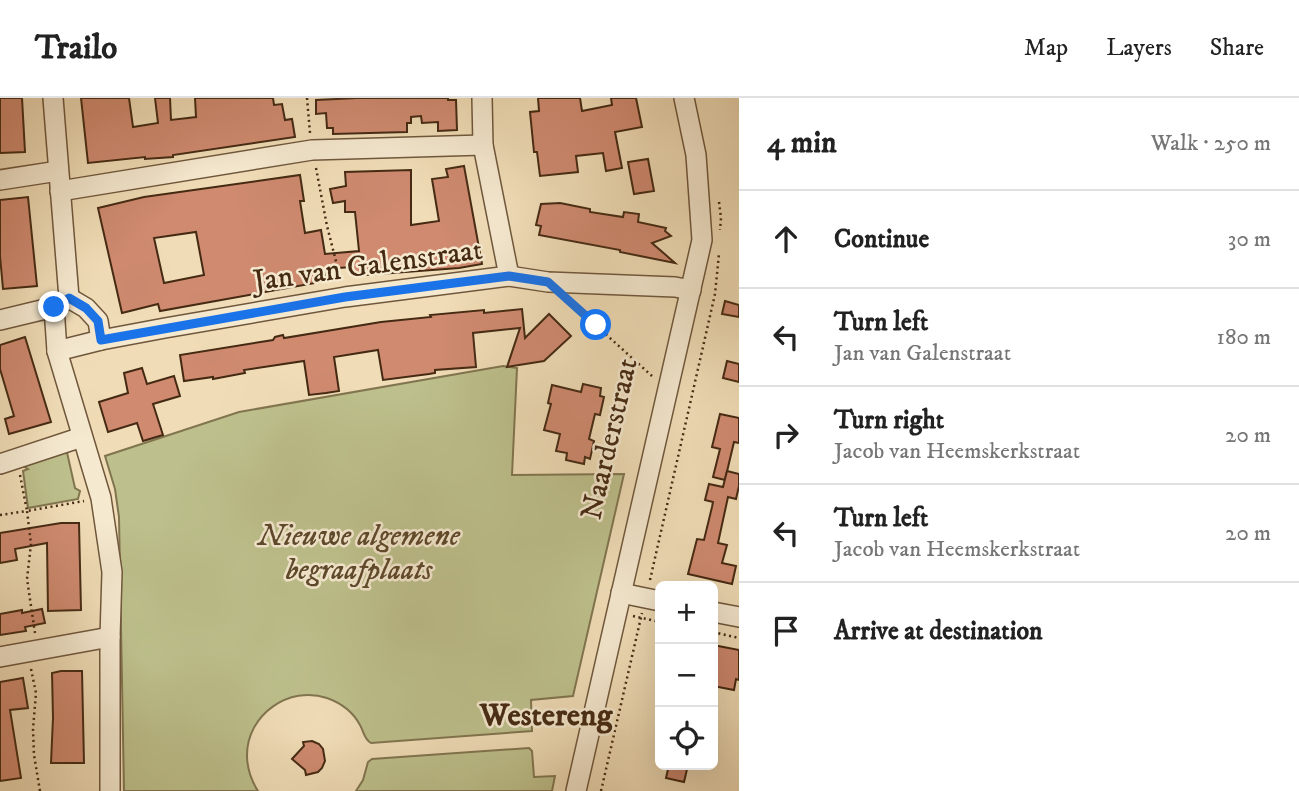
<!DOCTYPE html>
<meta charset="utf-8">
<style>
body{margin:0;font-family:"IM FELL DW Pica",serif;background:#f2f2f2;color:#222}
.controls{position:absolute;right:21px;bottom:21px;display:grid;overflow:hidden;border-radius:10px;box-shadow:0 7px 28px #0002}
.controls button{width:63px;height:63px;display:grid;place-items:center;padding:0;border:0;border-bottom:2px solid #e0e0e0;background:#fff;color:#222;font:35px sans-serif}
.stop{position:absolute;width:21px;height:21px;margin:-16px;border:5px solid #1a73e8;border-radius:50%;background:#fff}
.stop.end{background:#1a73e8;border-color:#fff;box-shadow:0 2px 7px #0008}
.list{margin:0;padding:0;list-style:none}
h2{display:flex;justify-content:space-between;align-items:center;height:91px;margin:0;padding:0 28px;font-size:30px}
h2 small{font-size:23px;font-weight:400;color:#767676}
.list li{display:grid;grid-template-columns:46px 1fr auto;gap:21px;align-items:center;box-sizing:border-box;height:98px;padding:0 28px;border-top:2px solid #e0e0e0}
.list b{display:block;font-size:26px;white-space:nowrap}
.list p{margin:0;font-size:23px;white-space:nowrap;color:#767676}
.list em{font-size:23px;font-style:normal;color:#767676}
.icon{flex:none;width:38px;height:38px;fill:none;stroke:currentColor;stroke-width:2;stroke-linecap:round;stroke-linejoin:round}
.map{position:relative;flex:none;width:739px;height:693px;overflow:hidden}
header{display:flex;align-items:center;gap:42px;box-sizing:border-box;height:98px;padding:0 35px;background:#fff;border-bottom:2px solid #e0e0e0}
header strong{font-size:33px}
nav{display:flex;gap:38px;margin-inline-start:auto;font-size:24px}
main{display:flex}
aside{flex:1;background:#fff}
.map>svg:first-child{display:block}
</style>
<header>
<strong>Trailo</strong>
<nav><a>Map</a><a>Layers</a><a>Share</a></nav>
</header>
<main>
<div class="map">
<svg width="739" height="693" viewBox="0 0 739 693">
<rect width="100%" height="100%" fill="#f0ddb7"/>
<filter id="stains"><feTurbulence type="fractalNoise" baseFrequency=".00286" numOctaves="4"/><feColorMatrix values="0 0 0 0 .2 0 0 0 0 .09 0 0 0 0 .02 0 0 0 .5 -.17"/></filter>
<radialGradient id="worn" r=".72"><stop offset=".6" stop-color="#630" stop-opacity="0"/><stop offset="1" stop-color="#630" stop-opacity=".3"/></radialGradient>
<g fill="#bdc08c" stroke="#817550" stroke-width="2">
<path d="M503,268L517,270L512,377L624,376L573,598L531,602L532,633L371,645C364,641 364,634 360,627C353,614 341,605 327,600C289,587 247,617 247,657C247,671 251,682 258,693H124L119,419L115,391L105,358L239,314Z"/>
<polygon points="66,350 75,390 80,393 78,401 28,410 23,373 28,371 18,365"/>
<polygon points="529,650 532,653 534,679 555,678 552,693 356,693 363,682 368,664 372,661"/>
</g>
<g fill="#cf8a70" stroke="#452a13" stroke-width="2" fill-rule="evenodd">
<polygon points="0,0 22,0 25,54 0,55"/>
<polygon points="81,0 129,0 133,29 158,25 155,0 170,0 171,22 196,19 195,0 273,0 274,7 282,6 285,22 292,21 295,39 173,57 173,59 145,61 145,59 88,65"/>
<polygon points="357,0 448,0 448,2 456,2 457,32 438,33 438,24 422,25 421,18 411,19 411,25 407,25 407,34 333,36 333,30 327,30 326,15 316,16 316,2"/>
<polygon points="538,0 580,0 582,13 612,7 611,0 636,0 642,29 615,34 622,70 606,73 603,55 576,58 578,74 540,78 537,54 534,54 530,14 539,13"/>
<polygon points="648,61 654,93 634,96 628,64"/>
<path d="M464,68L482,166L459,170L353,178L352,169L324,171L326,183L160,213L158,206L122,215L98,110L144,99L300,77L304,103H300L305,135L321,132L325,156L359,153L355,114H345V103L333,105L330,91L346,88L345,74L411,72V127L439,123L432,81L448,79L446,71ZM196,134L204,177L164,185L154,140Z"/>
<polygon points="28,99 37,188 3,191 0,158 0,102"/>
<polygon points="560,105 590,111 590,114 623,119 624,114 639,116 638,124 666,130 665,133 671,138 652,145 675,165 620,154 620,152 539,137 541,128 536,127 541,106"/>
<polygon points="725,203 739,207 739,219 722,216"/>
<polygon points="522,211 525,240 549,216 571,238 544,263 507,269 520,230 473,235 476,269 435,272 435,275 429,276 383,282 378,252 334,259 339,293 326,295 309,297 304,263 244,272 245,275 213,281 213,279 184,283 180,257 273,242 275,239 283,237 284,240 381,224 431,219 430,217 484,212 484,215"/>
<polygon points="25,239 51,324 9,336 5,321 14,318 0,271 0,247"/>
<polygon points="727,263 739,266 739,284 723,280"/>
<polygon points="142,270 147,286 174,278 180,298 153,306 163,337 143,343 137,325 108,334 99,304 128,295 124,275"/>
<polygon points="583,286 601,290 600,298 604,299 600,317 595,316 589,341 594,343 590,361 585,359 584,366 566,362 567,355 556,353 560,336 544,332 551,306 548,305 552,287 581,294"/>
<polygon points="720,316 739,320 739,345 734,344 725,382 713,379 720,351 712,349"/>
<polygon points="727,373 739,376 739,388 736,401 728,399 718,445 727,447 722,465 736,468 732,486 688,476 697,441 704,442 712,409 713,404 705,402 709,386 723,389"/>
<polygon points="61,425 79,425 81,512 48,513 47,445 15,451 17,462 0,465 0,435"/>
<polygon points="42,511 45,525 25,529 26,533 0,537 0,516 22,512 22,515"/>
<polygon points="713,547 739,552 739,582 736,581 734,592 713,588"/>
<polygon points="61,573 82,573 84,665 51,665 53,620 52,575"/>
<polygon points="23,580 28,610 10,612 21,680 0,683 0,584"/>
<polygon points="312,643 319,646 323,651 325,663 322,670 318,674 306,677 305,672 292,661 304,648 303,644"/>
<polygon points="669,667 688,667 684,684 666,680"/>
</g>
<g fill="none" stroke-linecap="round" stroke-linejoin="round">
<g stroke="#70573c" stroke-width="22">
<g id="minor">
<polyline points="53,0 69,200"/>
<polyline points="482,0 483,47 509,178"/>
<polyline points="0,82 58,73"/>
<polyline points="60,93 312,52 483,47"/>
<polyline points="69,200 54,209 57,253 101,400 112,474 110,539 110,693"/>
<polyline points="69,200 86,210 98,223 101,242"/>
<polyline points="0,222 54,209"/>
<polyline points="57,253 101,242 165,230 345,199 509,178 548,184 675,189 691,192"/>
<polyline points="0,366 82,339"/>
<polyline points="621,495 660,503"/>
<polyline points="713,514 739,519"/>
<polyline points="0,559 110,539"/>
<polyline points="576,693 702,142 696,57 684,0"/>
</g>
</g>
<g stroke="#452a13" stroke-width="2.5" stroke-dasharray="2 3.5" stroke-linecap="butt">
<polyline points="307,0 310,35"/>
<polyline points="316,70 327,128 341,183"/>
<polyline points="719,104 721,120 720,132"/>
<polyline points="569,203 652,278"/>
<polyline points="20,377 27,413 84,403"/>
<polyline points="0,417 27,413 31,446 27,481 35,535"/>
<polyline points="650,482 715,196 719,156"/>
<polyline points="633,518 660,524"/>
<polyline points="713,534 739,540"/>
<polyline points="31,571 36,595 33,631 34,657 40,693"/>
<polyline points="601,693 642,515"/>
</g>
<use href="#minor" stroke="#f5e9d0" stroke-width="19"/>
</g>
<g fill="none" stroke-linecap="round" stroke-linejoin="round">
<polyline stroke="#1a73e8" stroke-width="9" points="54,209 69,200 86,210 98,223 101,242 345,199 509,178 548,184 596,227"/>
</g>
<g text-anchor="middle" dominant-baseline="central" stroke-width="5" stroke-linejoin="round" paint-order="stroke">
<g font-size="30" fill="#452a13" stroke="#f5e9d0">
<text transform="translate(368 168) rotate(-8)">Jan van Galenstraat</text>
<text transform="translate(610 341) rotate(-77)">Naarderstraat</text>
</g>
<g font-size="30" font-style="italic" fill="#5d482b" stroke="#f5e9d0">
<text x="359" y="438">Nieuwe algemene<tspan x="359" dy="34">begraafplaats</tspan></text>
</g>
<g font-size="32" font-weight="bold" fill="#452a13" stroke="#f5e9d0">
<text x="546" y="618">Westereng</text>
</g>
</g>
<rect width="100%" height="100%" filter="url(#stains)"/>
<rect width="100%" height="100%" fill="url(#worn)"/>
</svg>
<div class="controls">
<button>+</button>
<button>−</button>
<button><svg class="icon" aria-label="locate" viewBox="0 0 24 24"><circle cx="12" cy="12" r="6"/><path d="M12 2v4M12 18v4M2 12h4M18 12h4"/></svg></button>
</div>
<div class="stop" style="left:596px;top:227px"></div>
<div class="stop end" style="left:54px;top:209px"></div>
</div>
<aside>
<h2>4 min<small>Walk · 250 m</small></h2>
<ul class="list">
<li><svg class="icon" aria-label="ahead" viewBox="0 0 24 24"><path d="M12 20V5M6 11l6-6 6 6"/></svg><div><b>Continue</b></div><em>30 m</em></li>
<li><svg class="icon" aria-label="left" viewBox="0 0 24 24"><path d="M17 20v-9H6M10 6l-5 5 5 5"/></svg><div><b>Turn left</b><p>Jan van Galenstraat</p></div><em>180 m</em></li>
<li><svg class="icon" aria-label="right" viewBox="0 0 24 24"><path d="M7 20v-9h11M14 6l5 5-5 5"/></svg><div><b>Turn right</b><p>Jacob van Heemskerkstraat</p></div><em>20 m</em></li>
<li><svg class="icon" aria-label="left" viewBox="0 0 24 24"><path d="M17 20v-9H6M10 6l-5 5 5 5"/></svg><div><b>Turn left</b><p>Jacob van Heemskerkstraat</p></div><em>20 m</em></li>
<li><svg class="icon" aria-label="arrive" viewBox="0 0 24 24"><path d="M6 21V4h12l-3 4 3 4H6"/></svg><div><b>Arrive at destination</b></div></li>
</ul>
</aside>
</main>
